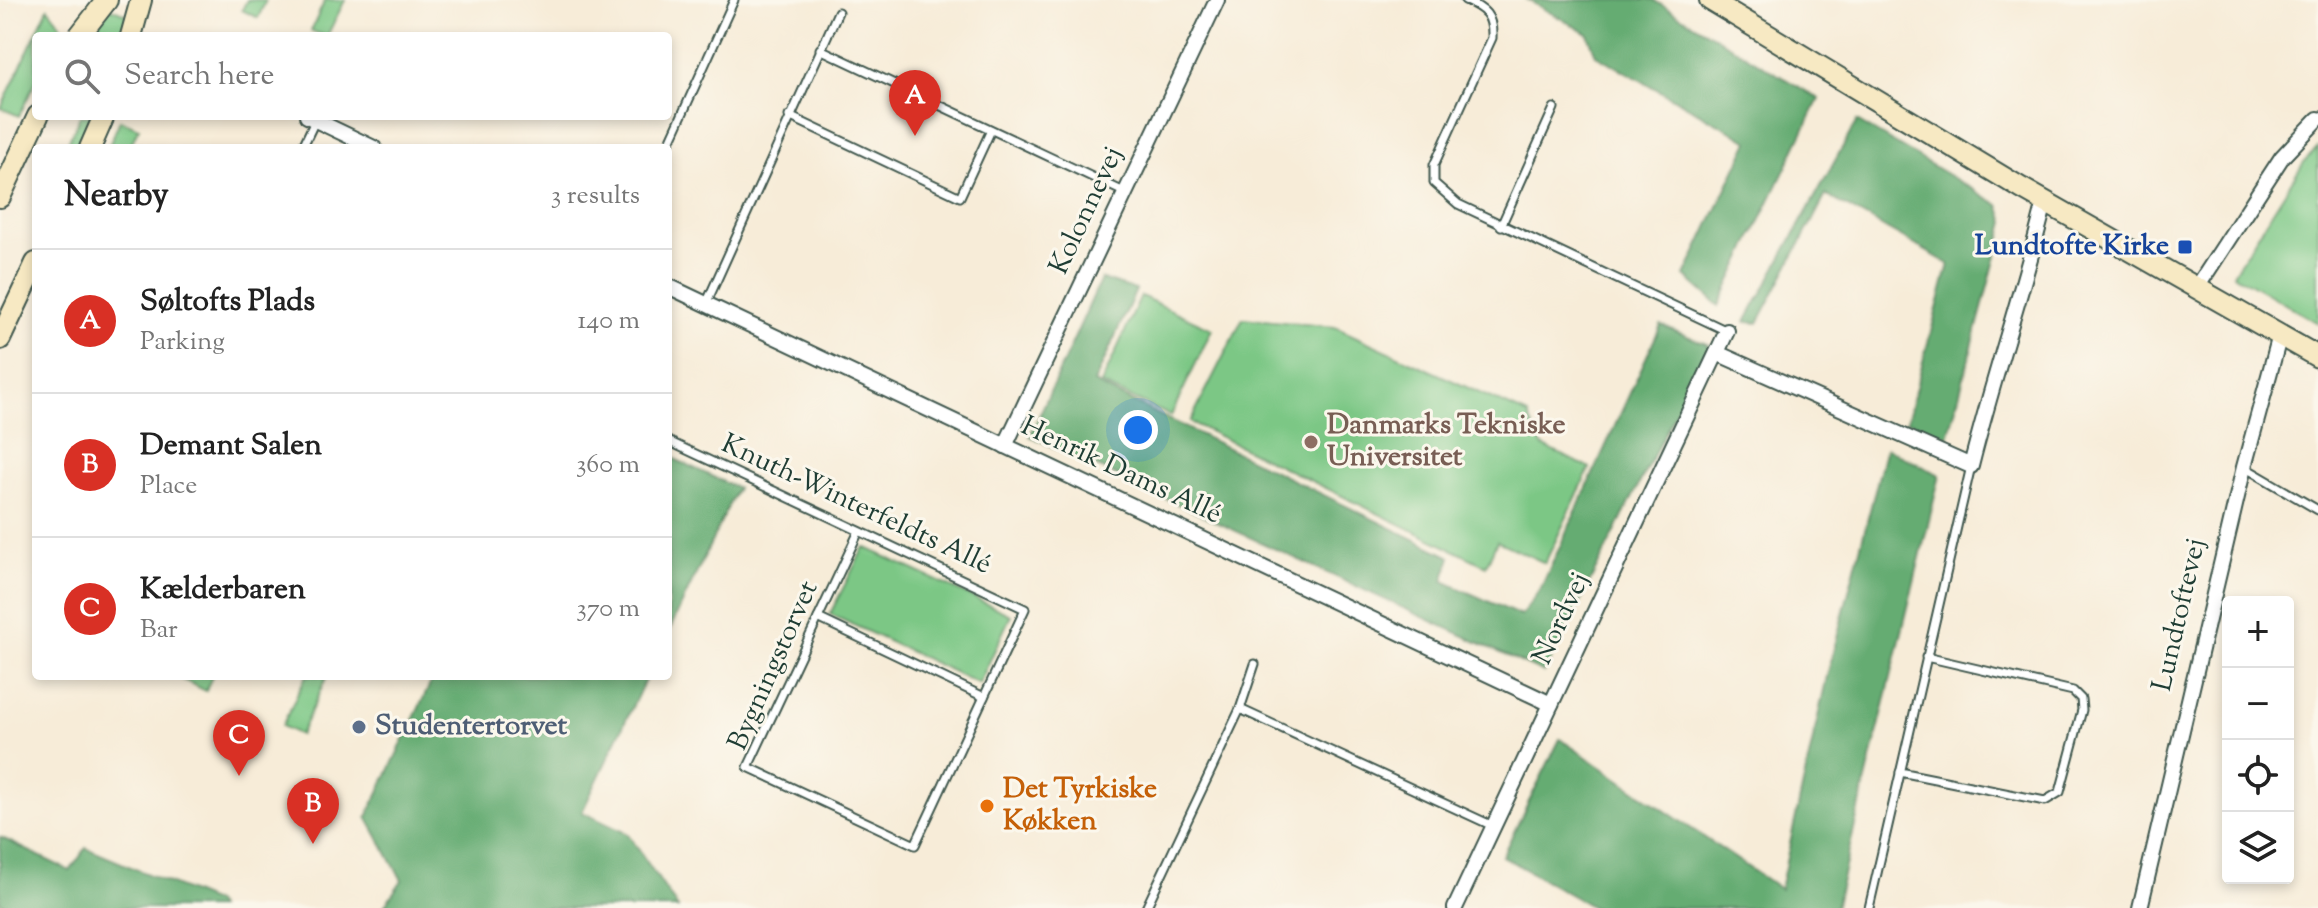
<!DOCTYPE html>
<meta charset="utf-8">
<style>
body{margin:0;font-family:"Sorts Mill Goudy",serif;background:#f6f6f6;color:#222}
.controls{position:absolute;right:24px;bottom:24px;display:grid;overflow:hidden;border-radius:8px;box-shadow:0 4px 12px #0003}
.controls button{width:72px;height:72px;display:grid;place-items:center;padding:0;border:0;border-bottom:2px solid #e0e0e0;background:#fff;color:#222;font:40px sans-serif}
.you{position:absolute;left:1138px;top:430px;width:28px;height:28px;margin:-20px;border:6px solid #fff;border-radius:50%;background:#1a73e8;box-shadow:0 0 0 12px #1a73e833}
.badge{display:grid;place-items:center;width:52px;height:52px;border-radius:50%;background:#d93025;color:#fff;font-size:26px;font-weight:700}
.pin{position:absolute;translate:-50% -66px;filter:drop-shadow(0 2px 4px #0008)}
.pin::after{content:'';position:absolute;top:42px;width:28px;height:24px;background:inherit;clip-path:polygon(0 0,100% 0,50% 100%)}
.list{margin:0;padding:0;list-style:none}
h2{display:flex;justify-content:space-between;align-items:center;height:104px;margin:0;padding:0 32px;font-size:34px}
h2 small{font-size:26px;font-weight:400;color:#767676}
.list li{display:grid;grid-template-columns:52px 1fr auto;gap:24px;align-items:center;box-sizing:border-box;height:144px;padding:0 32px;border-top:2px solid #e0e0e0}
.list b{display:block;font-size:30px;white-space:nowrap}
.list p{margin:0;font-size:26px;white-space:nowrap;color:#767676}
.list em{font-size:26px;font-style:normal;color:#767676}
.icon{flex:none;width:44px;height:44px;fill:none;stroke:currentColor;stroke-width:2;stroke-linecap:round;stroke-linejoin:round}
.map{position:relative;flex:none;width:2318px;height:908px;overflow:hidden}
.search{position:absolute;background:#fff;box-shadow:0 4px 12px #0003;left:32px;top:32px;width:640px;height:88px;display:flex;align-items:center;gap:20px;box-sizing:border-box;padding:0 28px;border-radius:8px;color:#767676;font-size:30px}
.panel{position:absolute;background:#fff;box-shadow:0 4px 12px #0003;left:32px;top:144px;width:640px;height:536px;border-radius:8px}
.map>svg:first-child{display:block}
</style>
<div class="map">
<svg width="2318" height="908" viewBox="0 0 2318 908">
<rect width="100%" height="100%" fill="#fbf7ec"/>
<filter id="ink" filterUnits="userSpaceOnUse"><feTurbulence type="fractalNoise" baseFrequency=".0125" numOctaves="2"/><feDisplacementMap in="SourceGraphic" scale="16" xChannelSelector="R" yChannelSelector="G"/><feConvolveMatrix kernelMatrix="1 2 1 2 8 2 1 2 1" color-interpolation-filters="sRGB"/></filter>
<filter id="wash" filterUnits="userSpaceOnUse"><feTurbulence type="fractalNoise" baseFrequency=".006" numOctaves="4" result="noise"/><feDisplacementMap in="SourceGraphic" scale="32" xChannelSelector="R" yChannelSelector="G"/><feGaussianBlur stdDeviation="1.8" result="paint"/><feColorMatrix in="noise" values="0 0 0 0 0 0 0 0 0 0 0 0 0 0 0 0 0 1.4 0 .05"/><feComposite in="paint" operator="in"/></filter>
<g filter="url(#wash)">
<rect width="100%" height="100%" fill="#f7ecd8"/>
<g fill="#7cc785" stroke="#4e825c" stroke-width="2">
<polygon points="247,0 266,0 258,18 242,10"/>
<polygon points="325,0 345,0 327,36 311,31"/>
<polygon points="109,7 130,16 125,36 101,36 96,23"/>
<polygon points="48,8 62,26 58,36 36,36 36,81 19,116 1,108"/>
<polygon points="80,116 99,116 84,148 67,144"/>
<polygon points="120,120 139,128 129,148 108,148"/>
<polygon points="2318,147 2318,323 2233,274 2304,162"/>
<polygon points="1141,296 1212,329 1171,416 1101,384"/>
<polygon points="1243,318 1335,327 1528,415 1542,446 1590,468 1545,563 1497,541 1486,566 1190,422"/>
<polygon points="864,547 1011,615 979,684 830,614"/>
<polygon points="175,676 212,676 206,691"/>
<polygon points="306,676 327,676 300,735 282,726"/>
</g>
<g fill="#65ac72" stroke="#427453" stroke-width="2">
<polygon points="1528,0 1653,0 1819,99 1719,306 1685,276 1749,141 1596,55 1588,34"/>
<polygon points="1857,121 1999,205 2005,222 1948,437 1907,421 1949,264 1826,195 1758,323 1746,322"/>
<polygon points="1101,279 1136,290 1094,383 1451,557 1443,581 1521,616 1541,588 1661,325 1709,345 1544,673 1030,436"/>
<polygon points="1886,448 1940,475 1835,908 1594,908 1502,856 1560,739 1780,889 1827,676"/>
<polygon points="668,456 737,488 668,633"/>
<polygon points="434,676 647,676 582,812 628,834 678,908 383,908 402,880 367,817"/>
<polygon points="0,837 70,871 86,848 214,902 218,908 14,908 0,903"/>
</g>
</g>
<g filter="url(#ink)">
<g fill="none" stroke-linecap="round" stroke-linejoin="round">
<g stroke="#3f574d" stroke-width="11">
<g id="lane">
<path d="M1465,0C1485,9 1493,15 1492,38L1434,165V183L1458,204L1727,331"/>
<polyline points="820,49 1124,192"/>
<polyline points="789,116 960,197 991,130"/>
<polyline points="302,148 315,121"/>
<polyline points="667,148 734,0"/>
<polyline points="1501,226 1554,108"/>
<polyline points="706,304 838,12"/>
<polyline points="668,441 1025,609 915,845 748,767 859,531"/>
<polyline points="2244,467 2318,510"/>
<polyline points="818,618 984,697"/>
<polyline points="1240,709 1493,826"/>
<polyline points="1900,772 2045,801 2060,792 2082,710 2081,699 2073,691 1926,657"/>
<polyline points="1146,908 1240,709 1255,664"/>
<polyline points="1869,908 1971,466"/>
</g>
</g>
<g stroke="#3f574d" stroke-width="18">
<g id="street">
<polyline points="307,116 374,148"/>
<polyline points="668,286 1551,704"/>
<polyline points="2196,289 2282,157 2318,119"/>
<path d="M1717,353L1971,466C1993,378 2023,291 2045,202"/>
<polyline points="1005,446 1217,0"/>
<polyline points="1455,908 1727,331"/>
<polyline points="2140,908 2244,467 2280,335"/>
</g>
</g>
<g stroke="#3f574d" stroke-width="24">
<g id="secondary">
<polyline points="1710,0 2021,188 2318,357"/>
<polyline points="79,36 107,0"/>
<polyline points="131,36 141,0"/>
<polyline points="90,148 104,116"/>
<polyline points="0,197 38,116"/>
<polyline points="0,339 36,263"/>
</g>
</g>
<use href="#lane" stroke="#fff" stroke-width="7"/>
<use href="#street" stroke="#fff" stroke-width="14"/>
<use href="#secondary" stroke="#f7e9c3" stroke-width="20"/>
</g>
</g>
<rect fill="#1a4fb4" stroke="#fbf7ec" stroke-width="3" x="2177" y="239" width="16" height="16" rx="4"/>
<circle fill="#8d6e63" stroke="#fbf7ec" stroke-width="3" cx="1311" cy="442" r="8"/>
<circle fill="#5c6f8a" stroke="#fbf7ec" stroke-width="3" cx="359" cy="727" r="8"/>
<circle fill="#e8710a" stroke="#fbf7ec" stroke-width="3" cx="987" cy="806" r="8"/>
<g text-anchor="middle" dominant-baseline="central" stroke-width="6" stroke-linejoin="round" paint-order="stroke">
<g font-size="28" fill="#1f3d34" stroke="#fbf7ec">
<text transform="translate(1087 211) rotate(-65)">Kolonnevej</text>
<text transform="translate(1121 471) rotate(25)">Henrik Dams Allé</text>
<text transform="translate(856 505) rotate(25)">Knuth-Winterfeldts Allé</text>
<text transform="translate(2180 615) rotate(-77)">Lundtoftevej</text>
<text transform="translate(1562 619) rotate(-65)">Nordvej</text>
<text transform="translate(774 666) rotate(-66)">Bygningstorvet</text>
</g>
<g font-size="28" font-weight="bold" fill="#164399" stroke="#fbf7ec" text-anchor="end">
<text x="2169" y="247">Lundtofte Kirke</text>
</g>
<g font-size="28" font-weight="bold" fill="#785e54" stroke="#fbf7ec" text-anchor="start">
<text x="1327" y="426">Danmarks Tekniske<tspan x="1327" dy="32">Universitet</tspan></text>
</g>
<g font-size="28" font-weight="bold" fill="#4e5e75" stroke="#fbf7ec" text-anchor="start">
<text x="375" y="727">Studentertorvet</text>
</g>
<g font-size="28" font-weight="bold" fill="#c56008" stroke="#fbf7ec" text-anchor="start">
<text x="1003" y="790">Det Tyrkiske<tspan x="1003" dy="32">Køkken</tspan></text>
</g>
</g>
</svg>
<div class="controls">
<button>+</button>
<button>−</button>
<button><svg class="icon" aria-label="locate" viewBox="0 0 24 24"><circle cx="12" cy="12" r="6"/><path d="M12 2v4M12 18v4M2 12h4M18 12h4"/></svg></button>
<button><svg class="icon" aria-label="layers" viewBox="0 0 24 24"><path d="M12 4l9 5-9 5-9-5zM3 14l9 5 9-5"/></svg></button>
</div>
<div class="you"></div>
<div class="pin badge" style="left:915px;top:136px">A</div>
<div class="pin badge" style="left:313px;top:844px">B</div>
<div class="pin badge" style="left:239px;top:776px">C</div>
<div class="search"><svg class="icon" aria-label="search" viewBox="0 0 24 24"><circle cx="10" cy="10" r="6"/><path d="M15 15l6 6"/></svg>Search here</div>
<section class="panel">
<h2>Nearby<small>3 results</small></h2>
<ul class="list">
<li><span class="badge">A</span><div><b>Søltofts Plads</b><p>Parking</p></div><em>140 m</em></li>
<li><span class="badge">B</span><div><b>Demant Salen</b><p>Place</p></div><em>360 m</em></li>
<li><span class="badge">C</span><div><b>Kælderbaren</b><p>Bar</p></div><em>370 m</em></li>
</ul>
</section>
</div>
